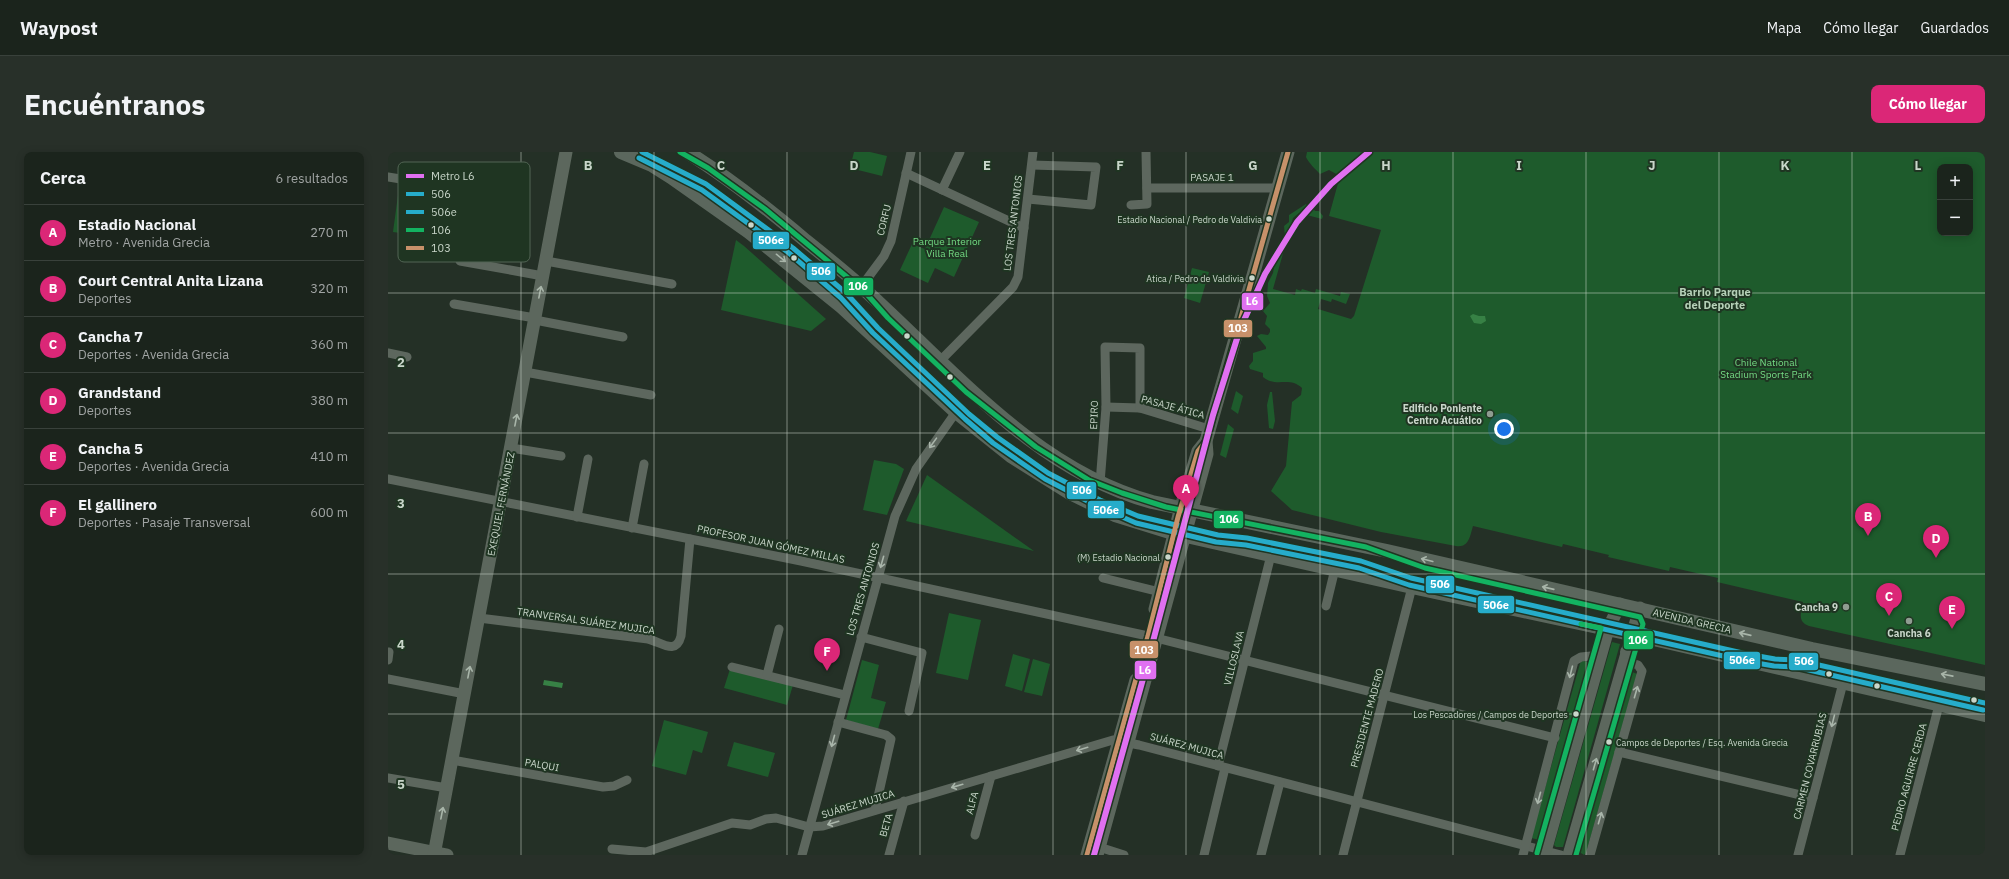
<!DOCTYPE html>
<html lang="es">
<meta charset="utf-8">
<style>
body{margin:0;font-family:"IBM Plex Sans",sans-serif;background:#283029;color:#f1f3f6}
.controls{position:absolute;right:12px;top:12px;display:grid;overflow:hidden;border-radius:8px;box-shadow:0 2px 10px #0003}
.controls button{width:36px;height:36px;display:grid;place-items:center;padding:0;border:0;border-bottom:1px solid #39413b;background:#1b241c;color:#f1f3f6;font:20px sans-serif}
.you{position:absolute;left:1116px;top:277px;width:14px;height:14px;margin:-10px;border:3px solid #fff;border-radius:50%;background:#1a73e8;box-shadow:0 0 0 6px #1a73e833}
.badge{display:grid;place-items:center;width:26px;height:26px;border-radius:50%;background:#db2777;color:#fff;font-size:13px;font-weight:700}
.pin{position:absolute;translate:-50% -33px;filter:drop-shadow(0 1px 2px #0008)}
.pin::after{content:'';position:absolute;top:21px;width:14px;height:12px;background:inherit;clip-path:polygon(0 0,100% 0,50% 100%)}
.list{margin:0;padding:0;list-style:none}
h2{display:flex;justify-content:space-between;align-items:center;height:52px;margin:0;padding:0 16px;font-size:17px}
h2 small{font-size:13px;font-weight:400;color:#a0a4a3}
.list li{display:grid;grid-template-columns:26px 1fr auto;gap:12px;align-items:center;box-sizing:border-box;height:56px;padding:0 16px;border-top:1px solid #39413b}
.list b{display:block;font-size:15px;white-space:nowrap}
.list p{margin:0;font-size:13px;white-space:nowrap;color:#a0a4a3}
.list em{font-size:13px;font-style:normal;color:#a0a4a3}
.map{position:relative;flex:none;width:1597px;height:703px;overflow:hidden;border-radius:8px}
header{display:flex;align-items:center;gap:24px;box-sizing:border-box;height:56px;padding:0 20px;background:#1b241c;border-bottom:1px solid #39413b}
header strong{font-size:19px}
nav{display:flex;gap:22px;margin-inline-start:auto;font-size:14px}
.intro{display:flex;align-items:center;justify-content:space-between;box-sizing:border-box;height:96px;padding:0 24px}
h1{margin:0;font-size:28px}
.button{padding:10px 18px;border-radius:8px;background:#db2777;color:#fff;font-size:14px;font-weight:700}
main{display:flex;gap:24px;padding:0 24px}
aside{flex:1;background:#1b241c;border-radius:8px;box-shadow:0 2px 10px #0003}
.map>svg:first-child{display:block}
</style>
<header>
<strong>Waypost</strong>
<nav><a>Mapa</a><a>Cómo llegar</a><a>Guardados</a></nav>
</header>
<div class="intro"><h1>Encuéntranos</h1><a class="button">Cómo llegar</a></div>
<main>
<aside>
<h2>Cerca<small>6 resultados</small></h2>
<ul class="list">
<li><span class="badge">A</span><div><b>Estadio Nacional</b><p>Metro · Avenida Grecia</p></div><em>270 m</em></li>
<li><span class="badge">B</span><div><b>Court Central Anita Lizana</b><p>Deportes</p></div><em>320 m</em></li>
<li><span class="badge">C</span><div><b>Cancha 7</b><p>Deportes · Avenida Grecia</p></div><em>360 m</em></li>
<li><span class="badge">D</span><div><b>Grandstand</b><p>Deportes</p></div><em>380 m</em></li>
<li><span class="badge">E</span><div><b>Cancha 5</b><p>Deportes · Avenida Grecia</p></div><em>410 m</em></li>
<li><span class="badge">F</span><div><b>El gallinero</b><p>Deportes · Pasaje Transversal</p></div><em>600 m</em></li>
</ul>
</aside>
<div class="map">
<svg width="1597" height="703" viewBox="0 0 1597 703">
<rect width="100%" height="100%" fill="#243026"/>
<g fill="#1e5b2c" fill-rule="evenodd">
<polygon points="466,0 482,0 499,4 494,24 462,16"/>
<path d="M919,0H1597V513L1421,474C1409,470 1413,460 1415,450L1329,430L1330,426L1282,415L1281,419L1220,405L1221,403L1175,392L1174,395L1085,374C1082,384 1081,396 1068,394L993,380L904,358L883,339L898,314L904,250L913,243L914,236C912,234 909,232 906,231C895,228 886,234 875,225V221L862,217L861,214L865,209V201L878,197V195L869,184L873,182L880,183L882,180V177L877,172L879,164L875,159L882,151L879,144L880,131L885,121L890,92L897,85L896,74L901,70V63L918,52L921,57L925,56L927,59H931L935,64L934,67L911,61L905,66L885,137L907,143L908,137L913,139L914,137L927,141L928,137L952,144L953,140L962,142L958,152L944,147L943,150L933,147L930,157L963,167L966,164L993,78L941,64L952,24L941,18L932,22C928,18 920,10 918,5ZM1552,15H1582V81H1552Z"/>
<polygon points="10,43 48,48 47,57 52,58 48,86 5,80"/>
<polygon points="556,55 591,70 566,125 547,116 540,131 512,118 524,92 537,97"/>
<polygon points="348,88 356,94 438,167 423,179 333,158"/>
<polygon points="804,116 821,120 812,151 796,146"/>
<polygon points="848,239 855,244 850,262 843,257"/>
<polygon points="882,240 884,240 887,269 885,277 881,276 879,253"/>
<polygon points="840,272 846,277 838,306 832,303"/>
<polygon points="486,308 508,312 516,317 499,363 475,358"/>
<polygon points="539,323 646,399 518,369"/>
<polygon points="561,461 593,468 580,528 548,521"/>
<polygon points="1224,490 1232,492 1175,695 1168,695 1166,693"/>
<polygon points="625,502 642,507 634,539 617,534"/>
<polygon points="645,507 662,512 654,544 636,540"/>
<polygon points="474,508 491,513 483,546 498,550 490,577 458,568"/>
<polygon points="1193,508 1202,511 1152,688 1143,686"/>
<polygon points="342,517 405,533 399,553 336,536"/>
<polygon points="1242,519 1249,522 1198,701 1196,703 1190,699"/>
<polygon points="276,568 320,580 314,601 305,598 298,623 264,614"/>
<polygon points="346,590 387,601 380,625 339,614"/>
</g>
<g fill="#378145">
<polygon points="1085,162 1091,164 1097,164 1098,169 1093,172 1086,171 1082,164"/>
<polygon points="156,528 175,531 174,536 155,533"/>
</g>
<g fill="none" stroke-linecap="round" stroke-linejoin="round">
<g stroke="#5d675e" stroke-width="9">
<polyline points="518,21 636,76"/>
<polyline points="0,25 31,30"/>
<polyline points="759,36 889,36"/>
<polyline points="554,38 572,0"/>
<polyline points="640,47 703,53 708,15 644,13"/>
<polyline points="743,53 759,52 758,0"/>
<polyline points="72,109 155,124"/>
<polyline points="158,109 284,132"/>
<polyline points="473,135 496,104 503,89 523,0"/>
<polyline points="66,152 147,166"/>
<polyline points="147,168 235,185"/>
<polyline points="0,201 19,205"/>
<polyline points="552,209 625,135 630,125 645,0"/>
<polyline points="137,220 263,243"/>
<polyline points="718,255 752,256 821,277"/>
<polyline points="123,296 173,304"/>
<polyline points="0,327 413,409 760,484 1167,586"/>
<polyline points="712,331 718,255 717,195 752,196 752,256"/>
<polyline points="189,365 200,307"/>
<polyline points="244,376 256,312"/>
<polyline points="715,426 772,440"/>
<polyline points="938,454 947,417"/>
<path d="M91,466L260,487C273,490 288,504 293,484L302,387"/>
<polyline points="473,485 534,501 521,559"/>
<polyline points="0,508 1,500"/>
<polyline points="344,515 457,543"/>
<polyline points="379,523 391,477"/>
<polyline points="0,527 77,542"/>
<polyline points="450,570 498,583 503,587 487,658"/>
<polyline points="1231,600 1425,646"/>
<polyline points="64,608 215,635 226,634 239,628"/>
<polyline points="830,614 883,403"/>
<polyline points="0,626 59,636"/>
<polyline points="587,683 603,624"/>
<polyline points="711,695 736,703"/>
<polyline points="224,697 258,700 344,671 362,673 378,667 388,666 421,675 435,674 725,588 751,593 1173,703"/>
<polyline points="414,703 507,364 528,317 568,260"/>
<polyline points="501,703 516,649"/>
<polyline points="816,703 837,616"/>
<polyline points="873,703 892,630"/>
<polyline points="955,703 1024,435"/>
<polyline points="1135,703 1186,509 1193,505 1213,503"/>
<polyline points="1202,703 1254,519 1250,513 1236,509"/>
<polyline points="1410,703 1455,531"/>
<polyline points="1512,703 1551,553"/>
</g>
<g stroke="#5c675d" stroke-width="13">
<polyline points="767,457 793,355 810,299 818,289"/>
<polyline points="0,691 59,703"/>
<polyline points="46,703 178,0"/>
<polyline points="699,703 748,528"/>
<polyline points="709,703 819,302 818,289 900,0"/>
<polyline points="1156,703 1220,477 1232,452"/>
<polyline points="1181,703 1252,456"/>
</g>
<g stroke="#5b675d" stroke-width="14">
<polyline points="233,0 264,13 283,25 361,80 454,155 568,260 623,304 682,341 727,363 785,381 1024,435 1261,486 1597,563"/>
<path d="M299,0C341,26 380,57 418,89C443,109 468,129 491,151C574,228 652,319 764,350L999,399L1424,497L1597,532"/>
<polyline points="1239,500 1250,489 1261,486"/>
</g>
<g stroke="#1f3522" stroke-width="8">
<polyline id="bus-1" points="254,0 318,32 405,96 458,141 490,176 581,262 609,285 660,321 712,348 750,364 830,383 859,386 973,409 1023,426 1359,502 1387,507 1409,508 1597,551"/>
</g>
<g stroke="#1f3522" stroke-width="8">
<polyline id="bus-2" points="251,6 314,38 401,101 453,146 485,181 577,267 605,291 657,327 709,354 748,371 828,390 858,393 971,416 1021,433 1357,509 1386,514 1408,515 1595,558"/>
</g>
<g stroke="#1f3522" stroke-width="8">
<g id="bus-3">
<polyline points="292,0 320,16 377,57 476,139 500,166 578,240 648,295 701,328 734,341 778,355 978,395 1037,416 1252,465 1255,472 1188,703"/>
<polyline points="1149,701 1213,476 1193,472"/>
</g>
</g>
<g stroke="#1f3522" stroke-width="8">
<polyline id="bus-4" points="699,703 760,484 790,365 810,299 818,289 900,0"/>
</g>
<use href="#bus-1" stroke="#26acca" stroke-width="5"/>
<use href="#bus-2" stroke="#26acca" stroke-width="5"/>
<use href="#bus-3" stroke="#13b361" stroke-width="5"/>
<use href="#bus-4" stroke="#c7916a" stroke-width="5"/>
<g stroke="#1f3522" stroke-width="9">
<polyline id="metro-1" points="706,703 755,527 825,263 852,177 877,122 909,70 943,32 981,0"/>
</g>
<use href="#metro-1" stroke="#e070f1" stroke-width="6"/>
</g>
<defs><path id="oneway-shaft" d="M-6 0H5M1.5-3L5.5 0L1.5 3" fill="none" stroke-width="1.6" stroke-linecap="round" stroke-linejoin="round"/></defs>
<g stroke="#a8b5a9">
<use href="#oneway-shaft" transform="translate(393 106) rotate(39)"/>
<use href="#oneway-shaft" transform="translate(152 140) rotate(-79)"/>
<use href="#oneway-shaft" transform="translate(128 268) rotate(-79)"/>
<use href="#oneway-shaft" transform="translate(1039 408) rotate(-166)"/>
<use href="#oneway-shaft" transform="translate(1160 436) rotate(-167)"/>
<use href="#oneway-shaft" transform="translate(1357 482) rotate(-167)"/>
<use href="#oneway-shaft" transform="translate(81 520) rotate(-79)"/>
<use href="#oneway-shaft" transform="translate(1559 523) rotate(-169)"/>
<use href="#oneway-shaft" transform="translate(1207 612) rotate(-74)"/>
<use href="#oneway-shaft" transform="translate(54 661) rotate(-79)"/>
</g>
<g stroke="#a9b5aa">
<use href="#oneway-shaft" transform="translate(545 291) rotate(126)"/>
<use href="#oneway-shaft" transform="translate(494 410) rotate(106)"/>
<use href="#oneway-shaft" transform="translate(1183 520) rotate(104)"/>
<use href="#oneway-shaft" transform="translate(1248 540) rotate(-74)"/>
<use href="#oneway-shaft" transform="translate(1445 569) rotate(104)"/>
<use href="#oneway-shaft" transform="translate(445 589) rotate(105)"/>
<use href="#oneway-shaft" transform="translate(694 597) rotate(163)"/>
<use href="#oneway-shaft" transform="translate(569 634) rotate(164)"/>
<use href="#oneway-shaft" transform="translate(1151 646) rotate(105)"/>
<use href="#oneway-shaft" transform="translate(1212 666) rotate(-74)"/>
<use href="#oneway-shaft" transform="translate(445 671) rotate(163)"/>
</g>
<path fill="none" stroke="#c9d6ca" stroke-width="1" stroke-opacity="0.55" d="M133,0V703M266,0V703M399,0V703M532,0V703M665,0V703M798,0V703M932,0V703M1065,0V703M1198,0V703M1331,0V703M1464,0V703M0,141H1597M0,281H1597M0,422H1597M0,562H1597"/>
<g fill="#c9d6ca" stroke="#1f3522" stroke-width="1.5">
<circle cx="881" cy="67" r="3.5"/>
<circle cx="363" cy="73" r="3.5"/>
<circle cx="406" cy="106" r="3.5"/>
<circle cx="864" cy="126" r="3.5"/>
<circle cx="519" cy="184" r="3.5"/>
<circle cx="562" cy="225" r="3.5"/>
<circle cx="780" cy="405" r="3.5"/>
<circle cx="1441" cy="522" r="3.5"/>
<circle cx="1489" cy="534" r="3.5"/>
<circle cx="1586" cy="548" r="3.5"/>
<circle cx="1188" cy="562" r="3.5"/>
<circle cx="1221" cy="590" r="3.5"/>
</g>
<g fill="#8f9c91" stroke="#1f3522" stroke-width="1.5">
<circle cx="1102" cy="262" r="4"/>
<circle cx="1458" cy="455" r="4"/>
<circle cx="1521" cy="469" r="4"/>
</g>
<g text-anchor="middle" dominant-baseline="central" stroke-width="4" stroke-linejoin="round" paint-order="stroke">
<g font-size="9" fill="#c9d6ca" stroke="#1f3522" text-anchor="end">
<text x="874" y="67">Estadio Nacional / Pedro de Valdivia</text>
<text x="856" y="126">Atica / Pedro de Valdivia</text>
<text x="772" y="405">(M) Estadio Nacional</text>
<text x="1180" y="562">Los Pescadores / Campos de Deportes</text>
<text x="1228" y="590" text-anchor="start">Campos de Deportes / Esq. Avenida Grecia</text>
</g>
<g font-size="10" fill="#c9d6ca" stroke="#1f3522">
<text x="824" y="25">PASAJE 1</text>
<text transform="translate(496 68) rotate(-76)">CORFU</text>
<text transform="translate(625 71) rotate(-83)">LOS TRES ANTONIOS</text>
<text transform="translate(785 255) rotate(15)">PASAJE ÁTICA</text>
<text transform="translate(706 263) rotate(-88)">EPIRO</text>
<text transform="translate(113 352) rotate(-79)">EXEQUIEL FERNÁNDEZ</text>
<text transform="translate(383 392) rotate(12)">PROFESOR JUAN GÓMEZ MILLAS</text>
<text transform="translate(475 437) rotate(-74)">LOS TRES ANTONIOS</text>
<text transform="translate(198 469) rotate(8)">TRANVERSAL SUÁREZ MUJICA</text>
<text transform="translate(1304 469) rotate(13)">AVENIDA GRECIA</text>
<text transform="translate(846 506) rotate(-76)">VILLOSLAVA</text>
<text transform="translate(979 566) rotate(-75)">PRESIDENTE MADERO</text>
<text transform="translate(799 594) rotate(15)">SUÁREZ MUJICA</text>
<text transform="translate(154 613) rotate(10)">PALQUI</text>
<text transform="translate(1422 614) rotate(-76)">CARMEN COVARRUBIAS</text>
<text transform="translate(1521 625) rotate(-75)">PEDRO AGUIRRE CERDA</text>
<text transform="translate(584 651) rotate(-75)">ALFA</text>
<text transform="translate(470 652) rotate(-17)">SUÁREZ MUJICA</text>
<text transform="translate(498 673) rotate(-74)">BETA</text>
</g>
<g font-size="10" fill="#74db84" stroke="#1f3522">
<text x="559" y="89">Parque Interior<tspan x="559" dy="12">Villa Real</tspan></text>
<text x="1378" y="210">Chile National<tspan x="1378" dy="12">Stadium Sports Park</tspan></text>
</g>
<g font-size="10" font-weight="bold" fill="#c9d6ca" stroke="#1f3522" text-anchor="end">
<text x="1094" y="256">Edificio Poniente<tspan x="1094" dy="12">Centro Acuático</tspan></text>
<text x="1450" y="455">Cancha 9</text>
<text x="1521" y="481" text-anchor="middle">Cancha 6</text>
</g>
<g font-size="11" font-weight="bold" fill="#b5d0b7" stroke="#1f3522">
<text x="1327" y="140">Barrio Parque<tspan x="1327" dy="13">del Deporte</tspan></text>
</g>
</g>
<rect x="10" y="10" width="132" height="100" rx="6" fill="#1f3522" stroke="#526554" stroke-width="1"/>
<rect x="18" y="22" width="18" height="4" fill="#e070f1"/>
<rect x="18" y="40" width="18" height="4" fill="#26acca"/>
<rect x="18" y="58" width="18" height="4" fill="#26acca"/>
<rect x="18" y="76" width="18" height="4" fill="#13b361"/>
<rect x="18" y="94" width="18" height="4" fill="#c7916a"/>
<g font-size="11" fill="#c9d6ca">
<text x="43" y="28">Metro L6</text>
<text x="43" y="46">506</text>
<text x="43" y="64">506e</text>
<text x="43" y="82">106</text>
<text x="43" y="100">103</text>
</g>
<g font-size="13" text-anchor="middle" font-weight="bold" fill="#c9d6ca" stroke="#1f3522" stroke-width="4" stroke-linejoin="round" paint-order="stroke">
<text x="200" y="18">B</text>
<text x="333" y="18">C</text>
<text x="466" y="18">D</text>
<text x="599" y="18">E</text>
<text x="732" y="18">F</text>
<text x="865" y="18">G</text>
<text x="998" y="18">H</text>
<text x="1131" y="18">I</text>
<text x="1264" y="18">J</text>
<text x="1397" y="18">K</text>
<text x="1530" y="18">L</text>
<text x="13" y="215">2</text>
<text x="13" y="356">3</text>
<text x="13" y="497">4</text>
<text x="13" y="637">5</text>
</g>
<g stroke="#1f3522" stroke-width="1.5">
<rect x="364" y="79" width="38" height="19" rx="4" fill="#26acca"/>
<rect x="418" y="110" width="30" height="19" rx="4" fill="#26acca"/>
<rect x="455" y="125" width="31" height="19" rx="4" fill="#13b361"/>
<rect x="853" y="140" width="23" height="19" rx="4" fill="#e070f1"/>
<rect x="835" y="167" width="30" height="19" rx="4" fill="#c7916a"/>
<rect x="678" y="329" width="31" height="19" rx="4" fill="#26acca"/>
<rect x="699" y="348" width="38" height="19" rx="4" fill="#26acca"/>
<rect x="825" y="358" width="31" height="19" rx="4" fill="#13b361"/>
<rect x="1037" y="423" width="30" height="19" rx="4" fill="#26acca"/>
<rect x="1089" y="443" width="38" height="19" rx="4" fill="#26acca"/>
<rect x="1235" y="478" width="31" height="20" rx="4" fill="#13b361"/>
<rect x="741" y="488" width="30" height="19" rx="4" fill="#c7916a"/>
<rect x="1335" y="499" width="38" height="19" rx="4" fill="#26acca"/>
<rect x="1400" y="500" width="31" height="19" rx="4" fill="#26acca"/>
<rect x="746" y="508" width="23" height="20" rx="4" fill="#e070f1"/>
</g>
<g font-size="11" text-anchor="middle" font-weight="bold" fill="#fff">
<text x="383" y="92">506e</text>
<text x="433" y="123">506</text>
<text x="470" y="138">106</text>
<text x="864" y="153">L6</text>
<text x="850" y="180">103</text>
<text x="694" y="342">506</text>
<text x="718" y="362">506e</text>
<text x="841" y="371">106</text>
<text x="1052" y="436">506</text>
<text x="1108" y="457">506e</text>
<text x="1250" y="492">106</text>
<text x="756" y="502">103</text>
<text x="1354" y="512">506e</text>
<text x="1416" y="513">506</text>
<text x="757" y="522">L6</text>
</g>
</svg>
<div class="controls">
<button>+</button>
<button>−</button>
</div>
<div class="you"></div>
<div class="pin badge" style="left:798px;top:356px">A</div>
<div class="pin badge" style="left:1480px;top:384px">B</div>
<div class="pin badge" style="left:1501px;top:464px">C</div>
<div class="pin badge" style="left:1548px;top:406px">D</div>
<div class="pin badge" style="left:1564px;top:477px">E</div>
<div class="pin badge" style="left:439px;top:519px">F</div>
</div>
</main>
